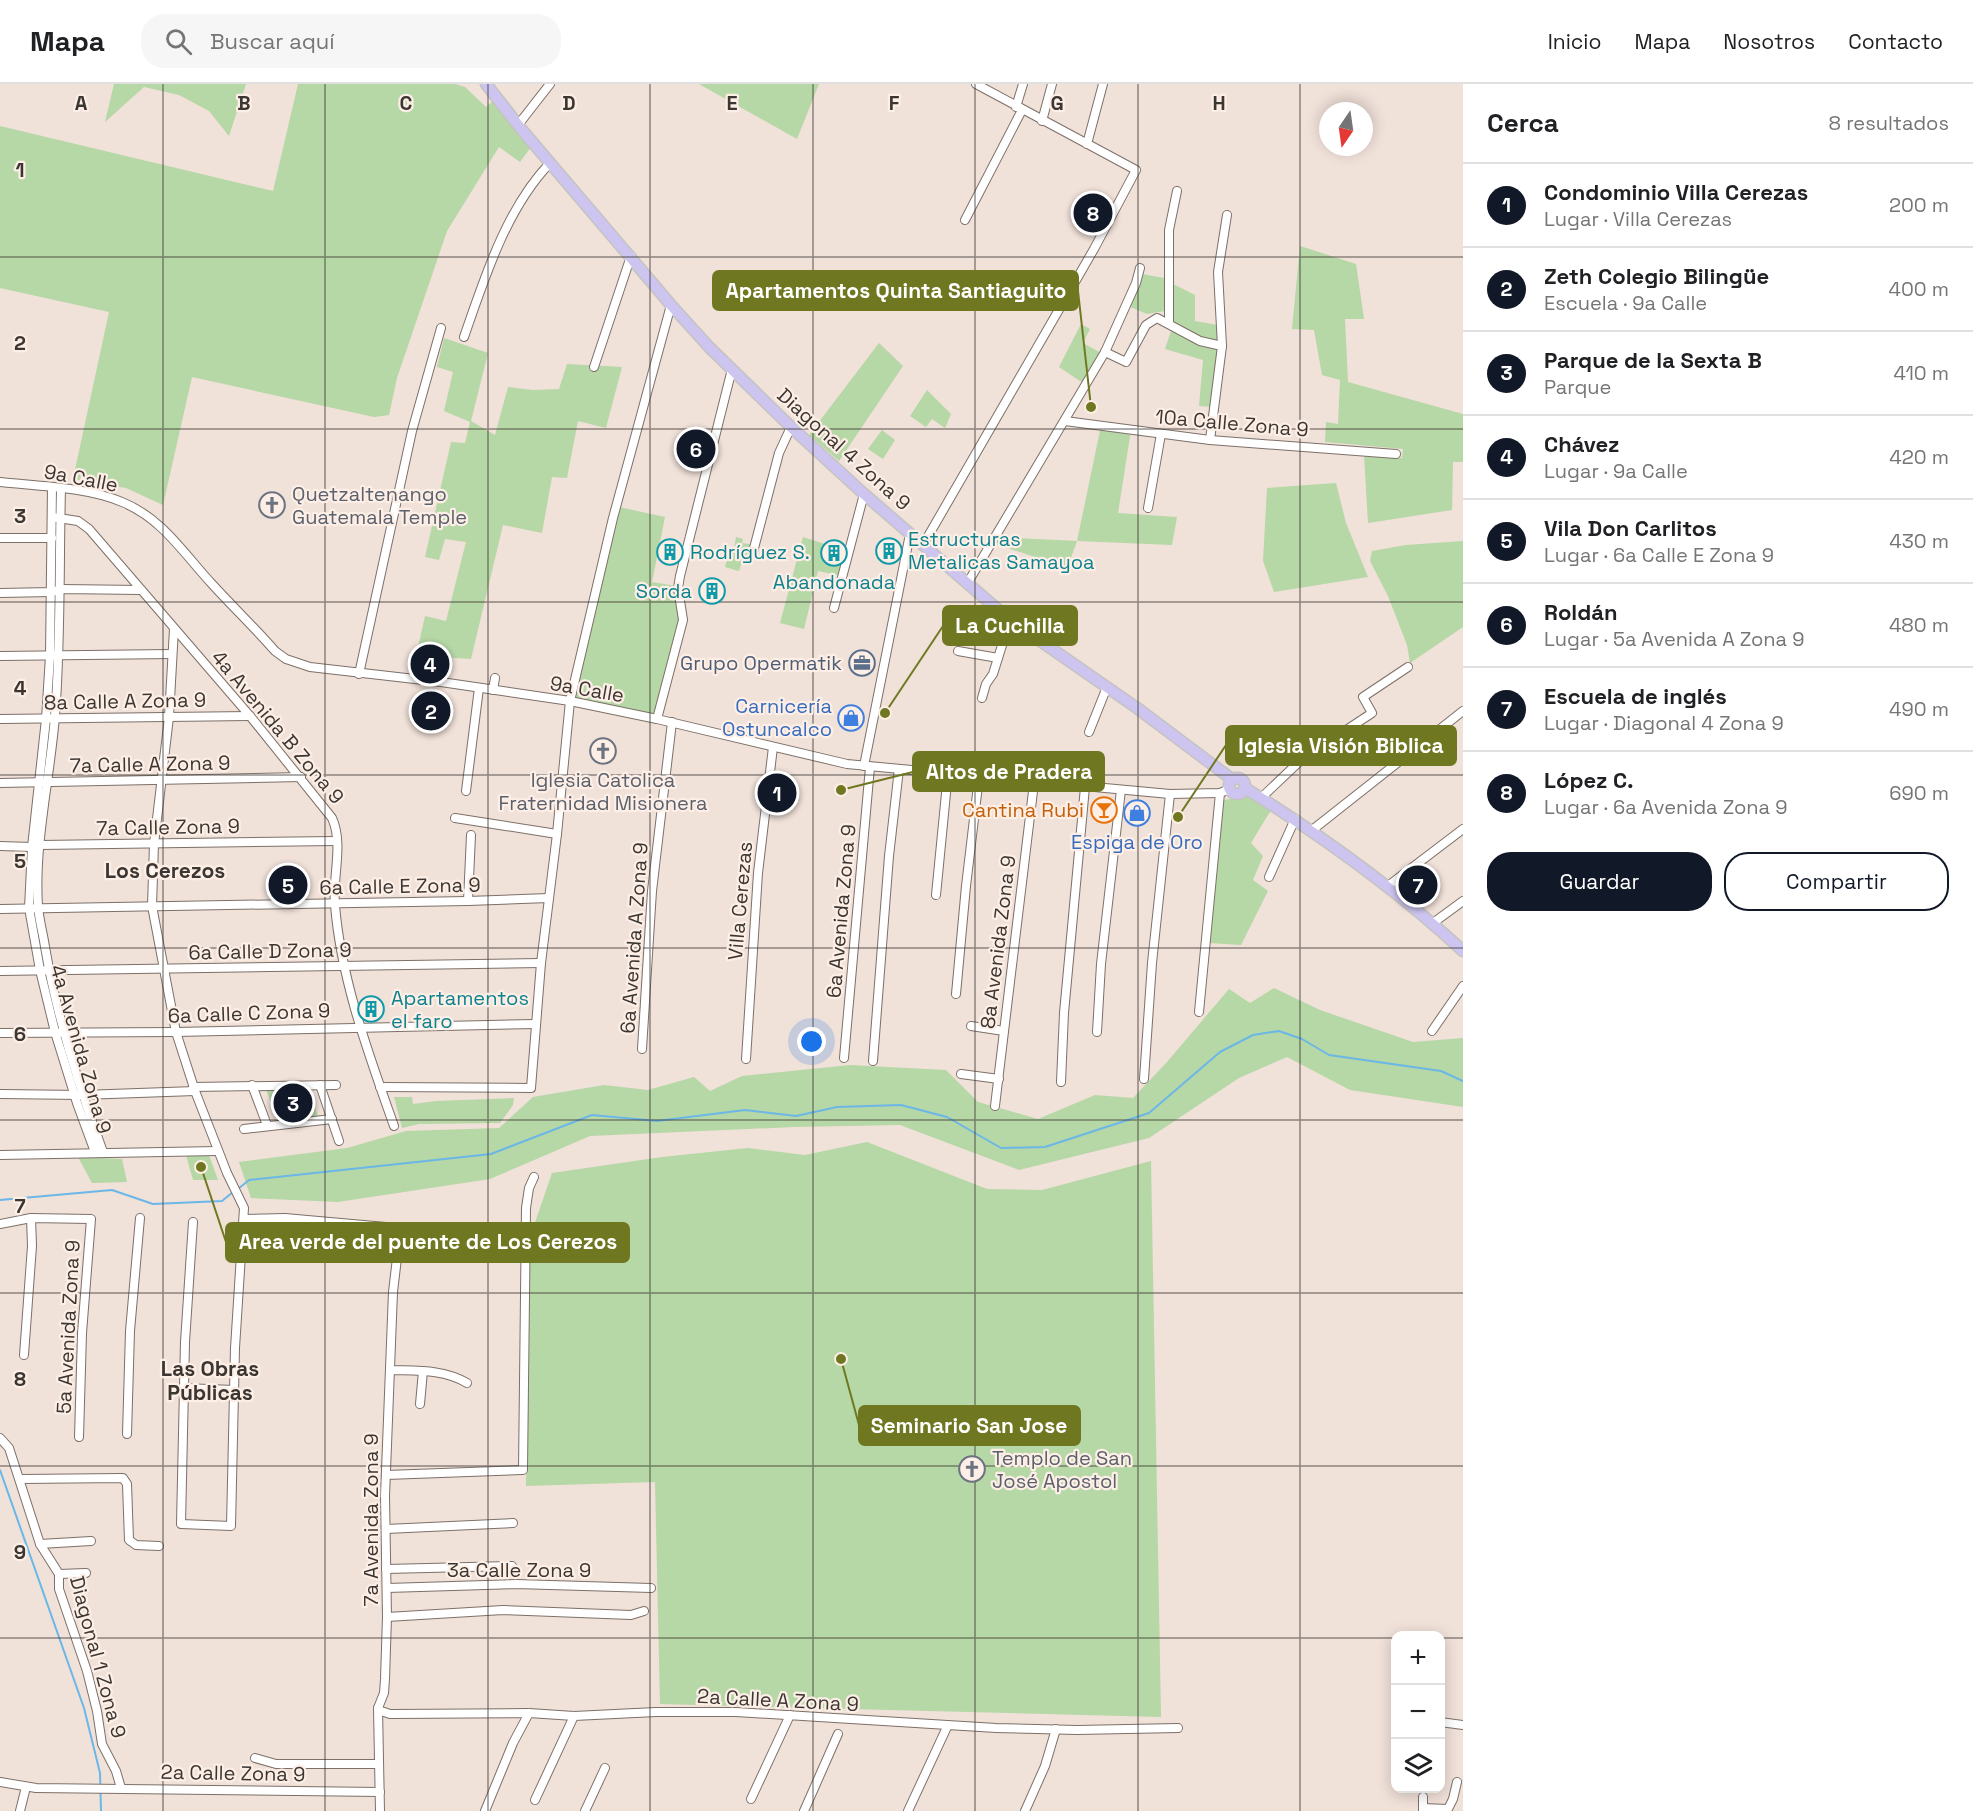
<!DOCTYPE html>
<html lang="es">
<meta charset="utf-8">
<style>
body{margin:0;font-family:"Space Grotesk",sans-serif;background:#f6f6f6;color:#202124}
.controls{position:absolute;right:18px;bottom:18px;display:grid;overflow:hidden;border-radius:12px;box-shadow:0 3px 15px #0003}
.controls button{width:54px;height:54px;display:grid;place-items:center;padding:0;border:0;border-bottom:2px solid #e0e0e0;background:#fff;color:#202124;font:30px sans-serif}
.compass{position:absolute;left:1319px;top:18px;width:54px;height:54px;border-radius:50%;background:#fff;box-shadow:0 3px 15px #0003;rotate:193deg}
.you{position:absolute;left:812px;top:958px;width:21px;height:21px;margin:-15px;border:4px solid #fff;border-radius:50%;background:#1a73e8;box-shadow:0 0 0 9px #1a73e833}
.badge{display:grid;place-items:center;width:39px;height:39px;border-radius:50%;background:#111827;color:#fff;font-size:20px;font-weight:700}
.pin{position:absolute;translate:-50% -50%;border:3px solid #fff;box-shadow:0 2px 6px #0006}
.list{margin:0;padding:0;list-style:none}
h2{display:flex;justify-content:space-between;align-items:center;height:78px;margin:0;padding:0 24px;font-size:26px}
h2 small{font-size:20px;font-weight:400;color:#757577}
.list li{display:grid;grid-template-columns:39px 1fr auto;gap:18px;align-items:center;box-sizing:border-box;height:84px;padding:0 24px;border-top:2px solid #e0e0e0}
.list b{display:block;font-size:22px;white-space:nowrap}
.list p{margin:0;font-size:20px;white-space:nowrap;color:#757577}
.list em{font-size:20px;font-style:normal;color:#757577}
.actions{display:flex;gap:12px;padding:18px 24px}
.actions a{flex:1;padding:14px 0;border:2px solid #111827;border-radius:24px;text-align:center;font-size:21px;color:#111827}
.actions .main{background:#111827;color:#fff}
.icon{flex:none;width:33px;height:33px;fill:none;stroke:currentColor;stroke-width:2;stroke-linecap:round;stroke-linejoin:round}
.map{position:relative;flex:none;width:1463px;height:1727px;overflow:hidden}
header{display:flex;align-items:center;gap:36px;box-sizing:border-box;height:84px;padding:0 30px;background:#fff;border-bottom:2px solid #e0e0e0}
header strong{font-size:28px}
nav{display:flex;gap:33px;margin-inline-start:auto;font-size:21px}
.search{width:420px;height:54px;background:#f6f6f6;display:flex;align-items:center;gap:15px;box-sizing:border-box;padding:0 21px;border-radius:24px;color:#757577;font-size:22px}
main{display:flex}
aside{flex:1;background:#fff}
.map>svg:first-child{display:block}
</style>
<header>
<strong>Mapa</strong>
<div class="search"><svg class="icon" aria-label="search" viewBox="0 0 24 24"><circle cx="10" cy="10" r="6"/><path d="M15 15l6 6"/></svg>Buscar aquí</div>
<nav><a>Inicio</a><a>Mapa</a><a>Nosotros</a><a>Contacto</a></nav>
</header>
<main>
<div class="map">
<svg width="1463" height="1727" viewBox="0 0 1463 1727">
<rect width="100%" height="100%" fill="#f0e1d9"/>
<g fill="#b6d7a6">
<polygon points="114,0 246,0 229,52 209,27 179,11 144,3 105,38"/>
<polygon points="298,0 455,0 465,3 486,23 494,16 531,63 520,78 499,63 447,147 397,294 389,331 374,333 192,293 163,421 126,404 73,395 109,228 0,204 0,42 273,107"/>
<polygon points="699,0 819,0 797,55"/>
<polygon points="1300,162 1356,180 1364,235 1345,235 1348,298 1463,330 1463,378 1453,378 1452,426 1368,439 1364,371 1402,374 1403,365 1325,358 1326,338 1338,340 1340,296 1322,291 1314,246 1292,245"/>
<polygon points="1142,190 1164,194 1167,218 1165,227 1147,230 1128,222"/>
<polygon points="1171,199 1195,211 1195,237 1218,241 1220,260 1208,258 1172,239"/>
<polygon points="1081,240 1090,245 1083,259 1103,270 1086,301 1059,283"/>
<polygon points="1172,244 1221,263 1213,323 1199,322 1203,276 1165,265"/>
<polygon points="444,254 488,269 471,337 495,351 508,303 533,306 559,305 567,280 622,283 606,344 578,337 567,394 552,393 542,449 503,441 471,575 441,573 442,565 426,562 418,563 425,532 446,537 466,458 445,455 439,476 425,473 451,358 465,359 470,338 444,327 453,288 437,283"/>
<polygon points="879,259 903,282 839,377 809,351"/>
<polygon points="927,306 951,330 945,344 932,335 926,343 910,332"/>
<polygon points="1101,342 1131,346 1118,429 1177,433 1172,461 1077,457 1065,490 1041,475 992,459 996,453 1077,457"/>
<polygon points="882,346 895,356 883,375 868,365"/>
<polygon points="1336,399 1346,439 1368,493 1274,508 1263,477 1267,404"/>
<polygon points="619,423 665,433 652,498 676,502 681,533 656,630 574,615"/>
<polygon points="736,453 743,455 742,459 755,461 753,468 744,472 739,487 725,483 730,465 734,465"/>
<polygon points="803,453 828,461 824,472 846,478 842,492 818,487 804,545 780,539"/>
<polygon points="1463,457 1463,543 1410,579 1407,561 1388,512 1370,477 1372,467 1406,461"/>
<polygon points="1248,712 1271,726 1251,759 1263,772 1253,796 1268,807 1241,861 1209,859 1223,716"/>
<polygon points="1274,904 1320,926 1413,958 1463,954 1463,1023 1350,1006 1287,973 1239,994 1149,1054 1019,1086 900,1041 794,1043 590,1052 490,1095 338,1118 251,1114 239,1078 347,1064 406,1047 499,1044 533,1013 604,1001 648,1006 694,993 710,1007 742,992 850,981 946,986 978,1018 1038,1035 1095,1011 1133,1014 1167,978 1229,905 1250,919"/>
<polygon points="308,1005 318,1032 278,1035 266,1006"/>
<polygon points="394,1013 412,1013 413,1020 436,1017 514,1014 513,1021 500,1039 419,1040 402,1044"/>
<polygon points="867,1058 987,1105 1042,1106 1151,1077 1161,1633 660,1620 655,1398 526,1402 530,1153 552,1089 662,1073 748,1064 805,1071"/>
<polygon points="186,1071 209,1071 218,1096 193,1096"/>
<polygon points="78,1073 122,1075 127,1098 92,1099"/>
</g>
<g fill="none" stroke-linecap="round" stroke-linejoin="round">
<g stroke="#6bb7e7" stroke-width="2">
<polyline points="238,1105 249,1096 491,1070 592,1031 657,1037 745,1026 796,1032 837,1023 901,1021 947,1033 1001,1064 1045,1063 1149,1029 1220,968 1253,951 1279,947 1302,955 1329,971 1441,987 1463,997"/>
<polyline points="0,1116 112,1106 153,1120 222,1117 233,1108"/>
<polyline points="0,1386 84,1624 100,1689 101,1727"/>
</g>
<g stroke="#7d7068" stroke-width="10">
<g id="minor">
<polyline points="1016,23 1023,0"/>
<polyline points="1042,37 1052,0"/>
<polyline points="518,41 550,0"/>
<polyline points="1087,60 1103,0"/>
<polyline points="965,136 1022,26"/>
<polyline points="1169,239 1169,146 1177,107"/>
<path d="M464,253C485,193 506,125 550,79"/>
<polyline points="1105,268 1126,278 1146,241 1157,234 1200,257 1222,262"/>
<polyline points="594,283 631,172"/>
<polyline points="1065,337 1210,356 1396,370"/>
<polyline points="1210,356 1222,262 1218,188 1227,131"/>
<path d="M0,398C38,402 86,403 122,418C162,434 184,470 212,500C233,523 255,544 275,567L286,575L310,583L441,598L570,617L657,635L847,680L1170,710L1220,709L1230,705"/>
<polyline points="52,403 50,572 46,635 32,763 29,824 40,886 55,948 77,1019 95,1068"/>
<path d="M61,405C59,481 61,556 55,632C50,695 34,759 38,822C39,836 43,849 45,863C57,933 78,1001 103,1068"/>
<polyline points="1148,424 1161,350"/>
<path d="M52,433L78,437L89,445L250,632L332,734C344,760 332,794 335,821C341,896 369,971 394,1042"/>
<polyline points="0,454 52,454"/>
<polyline points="923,461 1094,165 1136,86 976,0"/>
<polyline points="753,468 779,369 791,343"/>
<polyline points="967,500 1105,268 1136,199 1140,184"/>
<polyline points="0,509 52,508 61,505 141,506"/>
<polyline points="834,524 864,410"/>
<polyline points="174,545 169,633 154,760 152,822 176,948 195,1007 227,1089 244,1124 235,1264 231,1442 181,1440 185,1258 193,1138"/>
<polyline points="958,567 998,574"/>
<polyline points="0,572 172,570"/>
<polyline points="359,590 412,347 441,244"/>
<polyline points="493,606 495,594"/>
<polyline points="982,614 986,600 993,590 1010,536"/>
<polyline points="0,635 250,632"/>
<polyline points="657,635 683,536 678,504 680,492 732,285"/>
<polyline points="1089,648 1107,603"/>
<polyline points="864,682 910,450"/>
<polyline points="0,699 301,693"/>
<polyline points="466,707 479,604"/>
<polyline points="1261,714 1301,676 1372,629 1363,613 1408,583"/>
<polyline points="455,734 557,750"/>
<polyline points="1311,747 1463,627"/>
<polyline points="0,762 32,763 40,761 336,757"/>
<polyline points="1269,793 1295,735"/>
<polyline points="1388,802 1463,745"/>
<polyline points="936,811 948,689"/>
<polyline points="468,817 471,751"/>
<polyline points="0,825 468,817 549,814"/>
<polyline points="1433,839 1463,817"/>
<polyline points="0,887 541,879"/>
<polyline points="956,910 966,802 979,693"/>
<polyline points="1199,928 1220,709"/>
<polyline points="971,942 1004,947"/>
<polyline points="1432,947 1463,902"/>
<polyline points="1097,948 1101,880 1121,706"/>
<polyline points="0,949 176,948 536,940"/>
<polyline points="642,965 652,807 672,638"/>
<polyline points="844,974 870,683"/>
<polyline points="746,975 758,789 773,663"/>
<polyline points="873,977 889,772 899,685"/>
<polyline points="961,990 999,995"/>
<polyline points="1144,995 1152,879 1170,710"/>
<polyline points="1061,998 1064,929 1085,703"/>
<polyline points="252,1001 267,1041"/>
<polyline points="320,1001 339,1057"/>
<polyline points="193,1003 336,1001"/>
<polyline points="380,1003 531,1004 541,879 557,750 570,617 613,434 671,221"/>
<polyline points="0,1010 82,1011 195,1007"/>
<polyline points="995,1022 1034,699"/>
<polyline points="244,1045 332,1035"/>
<polyline points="0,1071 218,1067"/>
<polyline points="244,1135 285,1134 397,1144 526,1145"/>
<polyline points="0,1140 31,1134 91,1135 82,1249 79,1353"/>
<polyline points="24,1271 32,1162 31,1134"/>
<path d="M390,1286C417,1287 443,1285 467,1299"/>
<polyline points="183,1304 234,1306"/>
<polyline points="420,1320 423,1287"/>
<polyline points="127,1350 130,1247 140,1134"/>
<polyline points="0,1354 9,1364 40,1460 59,1490 59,1505 87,1587 97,1627 102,1660 116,1687 121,1704"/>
<polyline points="386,1391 523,1386 526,1124 529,1104 534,1093"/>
<polyline points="20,1395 123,1394 127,1400 129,1456 136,1461 159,1462"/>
<polyline points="386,1445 513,1439"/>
<polyline points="40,1460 91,1457"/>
<polyline points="386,1485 512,1482"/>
<polyline points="59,1490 86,1489"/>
<polyline points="387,1504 516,1500 651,1504"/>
<polyline points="387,1533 503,1526 631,1531 644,1527"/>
<polyline points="378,1624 381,1627 390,1630 529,1629 574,1632 656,1628 736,1628 996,1644 1077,1646 1178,1644"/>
<polyline points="1440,1638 1463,1641"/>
<polyline points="255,1674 276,1680 379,1680"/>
<polyline points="0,1698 36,1704 380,1708"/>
<polyline points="751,1715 790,1631"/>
<polyline points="535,1716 574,1632"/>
<polyline points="1423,1724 1448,1725 1453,1715 1457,1698"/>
<polyline points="20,1727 26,1703"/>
<polyline points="380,1727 378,1624 384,1609 385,1595 387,1533 385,1412 393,1208 399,1157 397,1144"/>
<polyline points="485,1727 513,1659 529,1629"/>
<polyline points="585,1727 605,1684"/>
<polyline points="804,1727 838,1650"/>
<polyline points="908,1727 947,1643"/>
<polyline points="1025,1727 1045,1682 1056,1645"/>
<polyline points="1423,1727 1423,1713"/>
</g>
</g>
<g stroke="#c4c3c2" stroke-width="13">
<g id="major">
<polyline points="486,0 522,46 671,221 709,263 791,343 864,410 1010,536 1137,624 1233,696"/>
<circle cx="1237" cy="702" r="8"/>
<path d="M1245,704C1322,752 1396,805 1463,867"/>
</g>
</g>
<use href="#minor" stroke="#fff" stroke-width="8"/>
<use href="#major" stroke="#cdc5ef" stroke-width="10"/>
</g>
<path fill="none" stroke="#3b3632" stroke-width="1.5" stroke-opacity="0.55" d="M163,0V1727M325,0V1727M488,0V1727M650,0V1727M813,0V1727M975,0V1727M1138,0V1727M1300,0V1727M0,173H1463M0,345H1463M0,518H1463M0,691H1463M0,864H1463M0,1036H1463M0,1209H1463M0,1382H1463M0,1554H1396M1440,1554H1463"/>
<defs>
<g id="church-ring" transform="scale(1.35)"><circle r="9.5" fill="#fdeee6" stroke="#6b7280" stroke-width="1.5"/><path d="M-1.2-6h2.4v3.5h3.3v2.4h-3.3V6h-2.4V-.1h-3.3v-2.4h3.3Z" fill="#6b7280"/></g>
<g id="building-ring" transform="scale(1.35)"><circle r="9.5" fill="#fdeee6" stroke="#0f9aa8" stroke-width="1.5"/><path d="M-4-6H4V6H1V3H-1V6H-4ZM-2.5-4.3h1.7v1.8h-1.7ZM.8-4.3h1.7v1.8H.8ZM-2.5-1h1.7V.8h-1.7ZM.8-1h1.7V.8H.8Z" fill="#0f9aa8"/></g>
<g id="office-ring" transform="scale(1.35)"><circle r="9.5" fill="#fdeee6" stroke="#5c6f8a" stroke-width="1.5"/><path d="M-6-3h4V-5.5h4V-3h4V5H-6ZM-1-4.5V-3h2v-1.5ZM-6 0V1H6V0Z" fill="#5c6f8a"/></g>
<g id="shop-ring" transform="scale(1.35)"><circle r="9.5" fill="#fdeee6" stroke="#3f7fe0" stroke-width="1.5"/><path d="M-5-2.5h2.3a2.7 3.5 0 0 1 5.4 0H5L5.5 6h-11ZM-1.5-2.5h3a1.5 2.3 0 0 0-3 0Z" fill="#3f7fe0"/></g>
<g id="bar-ring" transform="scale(1.35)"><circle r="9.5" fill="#fdeee6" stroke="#e8710a" stroke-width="1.5"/><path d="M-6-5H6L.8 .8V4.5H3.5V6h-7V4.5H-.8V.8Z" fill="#e8710a"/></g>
</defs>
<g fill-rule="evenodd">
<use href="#church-ring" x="272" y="421"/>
<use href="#building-ring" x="889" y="467"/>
<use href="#building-ring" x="670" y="468"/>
<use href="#building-ring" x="834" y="469"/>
<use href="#building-ring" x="712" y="507"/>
<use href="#office-ring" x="862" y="579"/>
<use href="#shop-ring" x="851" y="634"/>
<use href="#church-ring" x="603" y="667"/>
<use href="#bar-ring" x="1104" y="726"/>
<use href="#shop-ring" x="1137" y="729"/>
<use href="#building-ring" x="371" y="925"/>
<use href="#church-ring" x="972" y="1385"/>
</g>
<g text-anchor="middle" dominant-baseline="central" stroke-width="4.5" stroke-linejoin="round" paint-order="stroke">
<g font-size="20" fill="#3b3632" stroke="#fdeee6">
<text transform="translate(1232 339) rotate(5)">10a Calle Zona 9</text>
<text transform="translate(844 365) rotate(42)">Diagonal 4 Zona 9</text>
<text transform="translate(81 394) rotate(11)">9a Calle</text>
<text transform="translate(587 605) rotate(10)">9a Calle</text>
<text transform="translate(125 617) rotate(-1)">8a Calle A Zona 9</text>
<text transform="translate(278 643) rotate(50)">4a Avenida B Zona 9</text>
<text transform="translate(150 680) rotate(-1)">7a Calle A Zona 9</text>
<text transform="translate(168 743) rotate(-1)">7a Calle Zona 9</text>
<text transform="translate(400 802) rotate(-1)">6a Calle E Zona 9</text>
<text transform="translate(740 817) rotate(-85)">Villa Cerezas</text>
<text transform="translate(841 827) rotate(-85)">6a Avenida Zona 9</text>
<text transform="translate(634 854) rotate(-86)">6a Avenida A Zona 9</text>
<text transform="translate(998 858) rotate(-83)">8a Avenida Zona 9</text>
<text transform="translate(270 867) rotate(-1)">6a Calle D Zona 9</text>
<text transform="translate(249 929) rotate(-2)">6a Calle C Zona 9</text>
<text transform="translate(81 965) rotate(74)">4a Avenida Zona 9</text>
<text transform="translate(68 1243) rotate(-87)">5a Avenida Zona 9</text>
<text transform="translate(371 1436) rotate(-90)">7a Avenida Zona 9</text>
<text x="519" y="1486">3a Calle Zona 9</text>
<text transform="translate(98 1573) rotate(75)">Diagonal 1 Zona 9</text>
<text transform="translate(778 1616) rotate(3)">2a Calle A Zona 9</text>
<text transform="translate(233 1689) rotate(1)">2a Calle Zona 9</text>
</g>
<g font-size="20" fill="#5b616d" stroke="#fdeee6" text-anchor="start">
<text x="292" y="410">Quetzaltenango<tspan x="292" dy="23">Guatemala Temple</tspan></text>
<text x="603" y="696" text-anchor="middle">Iglesia Catolica<tspan x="603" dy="23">Fraternidad Misionera</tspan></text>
<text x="992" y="1374">Templo de San<tspan x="992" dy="23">José Apostol</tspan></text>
</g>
<g font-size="20" fill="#0d838f" stroke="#fdeee6" text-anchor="start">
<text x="908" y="455">Estructuras<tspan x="908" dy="23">Metalicas Samayoa</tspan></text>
<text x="690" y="468">Rodríguez S.</text>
<text x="834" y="498" text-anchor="middle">Abandonada</text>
<text x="692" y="507" text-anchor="end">Sorda</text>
<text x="391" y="914">Apartamentos<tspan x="391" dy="23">el faro</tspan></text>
</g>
<g font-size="20" fill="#4e5e75" stroke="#fdeee6" text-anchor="end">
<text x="842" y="579">Grupo Opermatik</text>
</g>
<g font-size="20" fill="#366cbe" stroke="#fdeee6" text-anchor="end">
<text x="832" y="622">Carnicería<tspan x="832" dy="23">Ostuncalco</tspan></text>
<text x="1137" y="758" text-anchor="middle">Espiga de Oro</text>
</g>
<g font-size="20" fill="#c56008" stroke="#fdeee6" text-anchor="end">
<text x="1084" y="726">Cantina Rubi</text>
</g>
<g font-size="21" font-weight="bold" fill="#3b3632" stroke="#fdeee6">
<text x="165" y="786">Los Cerezos</text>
<text x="210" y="1284">Las Obras<tspan x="210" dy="24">Públicas</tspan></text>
</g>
</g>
<g font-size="20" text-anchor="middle" font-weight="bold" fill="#3b3632" stroke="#fdeee6" stroke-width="4.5" stroke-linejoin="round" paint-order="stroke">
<text x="81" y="26">A</text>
<text x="244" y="26">B</text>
<text x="406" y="26">C</text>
<text x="569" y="26">D</text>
<text x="732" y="26">E</text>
<text x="894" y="26">F</text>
<text x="1057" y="26">G</text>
<text x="1219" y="26">H</text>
<text x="20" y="93">1</text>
<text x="20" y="266">2</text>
<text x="20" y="439">3</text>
<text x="20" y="611">4</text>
<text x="20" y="784">5</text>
<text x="20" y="957">6</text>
<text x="20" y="1129">7</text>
<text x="20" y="1302">8</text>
<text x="20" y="1475">9</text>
</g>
<path fill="none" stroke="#707721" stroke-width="2" d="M1091 323L1078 207M885 629L943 542M1178 733L1226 661M841 706L913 688M201 1083L226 1158M841 1275L859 1341"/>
<g fill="#707721" stroke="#fdeee6" stroke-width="2">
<circle cx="1091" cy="323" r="6"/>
<circle cx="885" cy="629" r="6"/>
<circle cx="1178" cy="733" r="6"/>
<circle cx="841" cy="706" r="6"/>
<circle cx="201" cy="1083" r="6"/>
<circle cx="841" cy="1275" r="6"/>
</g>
<g fill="#707721" stroke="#707721" stroke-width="2">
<rect x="713" y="187" width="365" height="39" rx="6"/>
<rect x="943" y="522" width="134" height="39" rx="6"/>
<rect x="1226" y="642" width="230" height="39" rx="6"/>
<rect x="913" y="668" width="191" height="39" rx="6"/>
<rect x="226" y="1139" width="403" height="39" rx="6"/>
<rect x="859" y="1322" width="221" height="39" rx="6"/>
</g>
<g font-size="21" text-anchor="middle" font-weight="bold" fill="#fff">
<text x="896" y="214">Apartamentos Quinta Santiaguito</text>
<text x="1010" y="549">La Cuchilla</text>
<text x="1341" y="669">Iglesia Visión Biblica</text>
<text x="1009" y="695">Altos de Pradera</text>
<text x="428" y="1165">Area verde del puente de Los Cerezos</text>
<text x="969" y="1349">Seminario San Jose</text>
</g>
</svg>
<div class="controls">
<button>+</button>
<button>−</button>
<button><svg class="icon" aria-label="layers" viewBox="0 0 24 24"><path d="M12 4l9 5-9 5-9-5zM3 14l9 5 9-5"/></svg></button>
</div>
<svg class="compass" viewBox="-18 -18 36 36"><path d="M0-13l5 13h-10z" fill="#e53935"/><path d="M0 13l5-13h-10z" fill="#757577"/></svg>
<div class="you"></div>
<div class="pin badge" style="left:777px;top:709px">1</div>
<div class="pin badge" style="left:431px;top:627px">2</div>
<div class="pin badge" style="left:293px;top:1019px">3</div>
<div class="pin badge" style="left:430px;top:580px">4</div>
<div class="pin badge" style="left:288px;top:801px">5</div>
<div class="pin badge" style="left:696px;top:365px">6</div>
<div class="pin badge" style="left:1418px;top:801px">7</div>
<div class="pin badge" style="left:1093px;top:129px">8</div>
</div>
<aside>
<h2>Cerca<small>8 resultados</small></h2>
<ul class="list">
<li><span class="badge">1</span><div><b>Condominio Villa Cerezas</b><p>Lugar · Villa Cerezas</p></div><em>200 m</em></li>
<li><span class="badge">2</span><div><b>Zeth Colegio Bilingüe</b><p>Escuela · 9a Calle</p></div><em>400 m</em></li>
<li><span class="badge">3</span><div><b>Parque de la Sexta B</b><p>Parque</p></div><em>410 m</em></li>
<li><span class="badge">4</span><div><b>Chávez</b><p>Lugar · 9a Calle</p></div><em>420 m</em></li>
<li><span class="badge">5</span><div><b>Vila Don Carlitos</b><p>Lugar · 6a Calle E Zona 9</p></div><em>430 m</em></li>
<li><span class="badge">6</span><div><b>Roldán</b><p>Lugar · 5a Avenida A Zona 9</p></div><em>480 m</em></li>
<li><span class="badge">7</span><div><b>Escuela de inglés</b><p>Lugar · Diagonal 4 Zona 9</p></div><em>490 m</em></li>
<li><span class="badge">8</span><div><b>López C.</b><p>Lugar · 6a Avenida Zona 9</p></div><em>690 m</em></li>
</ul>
<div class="actions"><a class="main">Guardar</a><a>Compartir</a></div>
</aside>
</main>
